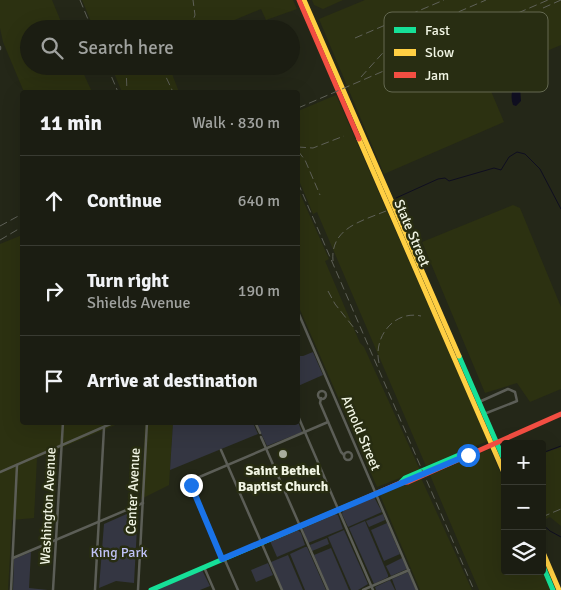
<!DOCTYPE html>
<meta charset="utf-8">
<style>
body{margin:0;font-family:Signika,sans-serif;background:#24261b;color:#f1f3f6}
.controls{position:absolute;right:15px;bottom:15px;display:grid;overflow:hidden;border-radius:5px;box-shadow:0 5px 20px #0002}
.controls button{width:45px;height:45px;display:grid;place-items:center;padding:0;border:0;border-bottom:1px solid #393b32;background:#1b1d12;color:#f1f3f6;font:25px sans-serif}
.stop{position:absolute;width:15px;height:15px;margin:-11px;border:4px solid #1a73e8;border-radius:50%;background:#fff}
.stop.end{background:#1a73e8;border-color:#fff;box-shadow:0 1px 5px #0008}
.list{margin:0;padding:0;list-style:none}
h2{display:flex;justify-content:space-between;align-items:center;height:65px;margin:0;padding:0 20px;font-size:21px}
h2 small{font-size:16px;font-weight:400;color:#a0a29f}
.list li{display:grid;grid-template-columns:32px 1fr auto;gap:15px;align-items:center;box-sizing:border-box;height:90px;padding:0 20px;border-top:1px solid #393b32}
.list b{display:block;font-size:19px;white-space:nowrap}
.list p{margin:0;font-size:16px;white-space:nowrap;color:#a0a29f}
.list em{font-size:16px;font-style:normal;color:#a0a29f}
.icon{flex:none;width:28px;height:28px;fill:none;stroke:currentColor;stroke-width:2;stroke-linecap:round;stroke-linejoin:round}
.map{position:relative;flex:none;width:561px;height:590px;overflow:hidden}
.search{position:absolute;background:#1b1d12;box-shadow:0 5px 20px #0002;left:20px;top:20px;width:280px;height:55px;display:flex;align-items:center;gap:12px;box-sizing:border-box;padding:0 18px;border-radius:28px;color:#a0a29f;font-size:19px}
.panel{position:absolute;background:#1b1d12;box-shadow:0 5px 20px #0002;left:20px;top:90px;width:280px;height:335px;border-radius:5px}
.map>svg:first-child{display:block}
</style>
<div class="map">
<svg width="561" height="590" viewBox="0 0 561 590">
<rect width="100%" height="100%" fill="#242718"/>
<g fill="#2c3111">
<polygon points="0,0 52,0 64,29 29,29 29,66 80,66 92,92 24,92 3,42 0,28"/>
<polygon points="82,0 293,0 297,9 266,20 261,9 213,29 94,29"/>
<polygon points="312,0 343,0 323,9 314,5"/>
<polygon points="365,0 561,0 561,45 485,77 504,122 384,174 319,19"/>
<polygon points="111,66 169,66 179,92 122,92"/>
<polygon points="336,95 488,441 426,466 317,212 313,214 298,178 298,111"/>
<polygon points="298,189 329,259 325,261 360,343 364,347 420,470 377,487 298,305"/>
<polygon points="513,205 520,208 561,307 561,389 530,402 517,383 485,393 422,242"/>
<polygon points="22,235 22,422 120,423 37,458 34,518 12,520 8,590 0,590 0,244"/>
<polygon points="145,423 173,423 169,485 141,499"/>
<polygon points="561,447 561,526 550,517 542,521 542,454"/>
<polygon points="490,449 505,483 505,571 542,571 551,590 479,590 467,562 430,475"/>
<polygon points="421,478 472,590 420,590 380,495"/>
</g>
<g fill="#343642">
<polygon points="313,352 323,375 298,386 298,353 299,356 303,356"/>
<polygon points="298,422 302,432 267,446 256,423"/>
<polygon points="173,423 253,423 258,434 170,470"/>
<polygon points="374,497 382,512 348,527 342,514 343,511"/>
<polygon points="138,509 134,583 116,581 99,588 104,524"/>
<polygon points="335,514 338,515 343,529 308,543 303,529 304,527"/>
<polygon points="383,514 385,520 369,527 366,521"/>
<polygon points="365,521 388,575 388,577 374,584 349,528"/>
<polygon points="387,523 400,554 384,561 371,530"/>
<polygon points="298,530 301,533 305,545 277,557 270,541"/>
<polygon points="344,530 368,584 358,590 351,590 328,537"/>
<polygon points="327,538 329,544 312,551 310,545"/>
<polygon points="305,547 307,547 326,590 305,590 290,554"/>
<polygon points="331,548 349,590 329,590 314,555"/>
<polygon points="31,552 29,588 48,590 13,590 14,559"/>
<polygon points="288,555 303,590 283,590 271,562"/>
<polygon points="402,558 407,569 391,576 386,566"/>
<polygon points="268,563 273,575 256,582 251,570"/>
<polygon points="202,570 210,586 200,590 156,590"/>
<polygon points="408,572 416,590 396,590 392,579"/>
<polygon points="390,580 395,590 376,590 375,587"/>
</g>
<path fill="#0f0e20" d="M542,64L546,67L544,74L520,87L521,101L516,106L513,105C506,86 526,69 542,64Z"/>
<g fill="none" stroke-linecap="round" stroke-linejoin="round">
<g stroke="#0f0e20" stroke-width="1">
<polyline points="396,198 438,179 445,178 449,181 494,168 501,170 509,157 517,152 525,154 540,169 561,209"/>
<polyline points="542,453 561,446"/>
<polyline points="542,524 550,531 561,537"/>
</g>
<g stroke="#5c5e57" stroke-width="2.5">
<polyline points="0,47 0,49"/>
<polyline points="298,312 417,590"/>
<circle cx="322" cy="395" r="4"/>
<polyline points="321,398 320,403 341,452 344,455"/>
<polyline points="479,402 508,389 515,392 517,401 484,414"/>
<polyline points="298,416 373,590"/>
<polyline points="255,422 260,433"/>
<polyline points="261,437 328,590"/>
<polyline points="221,450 282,590"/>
<circle cx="348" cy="456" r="4"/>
<polyline points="0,472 115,422"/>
<polyline points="13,558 143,503"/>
<polyline points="224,558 238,590"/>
<polyline points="222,559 190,481 328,422"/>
<polyline points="204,567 214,590"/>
<polyline points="11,590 17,465"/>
<polyline points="53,590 63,422"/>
<polyline points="95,590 104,428"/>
<polyline points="138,590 147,422"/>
<polyline points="363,590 409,570"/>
</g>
<g stroke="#16e098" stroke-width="5">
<polyline points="459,356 505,462"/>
<polyline points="400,483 405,478 466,452 473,451"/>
<polyline points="542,564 553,590"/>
<polyline points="151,590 359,501"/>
</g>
<g stroke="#ffcf43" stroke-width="5">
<polyline points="304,0 459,356"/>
<polyline points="359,139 505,475"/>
<polyline points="542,550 559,590"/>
</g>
<g stroke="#f24e42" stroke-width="5">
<polyline points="299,0 359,139"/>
<polyline points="359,501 400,483 408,482 561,414"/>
</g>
<g stroke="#5f6158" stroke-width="1" stroke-dasharray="8 4" stroke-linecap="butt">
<polyline points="80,0 92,29"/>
<polyline points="543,8 561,0"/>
<polyline points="443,22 488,17 502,13"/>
<polyline points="190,29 195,15 193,0"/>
<polyline points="355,38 444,0"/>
<polyline points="107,66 118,92"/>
<polyline points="126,66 127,92"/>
<polyline points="165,66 166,77 173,92"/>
<polyline points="361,77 390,45 398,38 486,0"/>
<polyline points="298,108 548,0"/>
<polyline points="298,147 313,148 344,136"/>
<polyline points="298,151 305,160 320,195"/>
<polyline points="298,183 474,590"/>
<polyline points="0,226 22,214"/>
<polyline points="0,240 22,227"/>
<path d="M333,261C330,228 362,221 386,211"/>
<polyline points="328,291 335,304 358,333"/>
<path d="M379,363C373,337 394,310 421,316"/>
<polyline points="542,517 561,509"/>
</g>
</g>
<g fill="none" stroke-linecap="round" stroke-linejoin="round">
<polyline stroke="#1a73e8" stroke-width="6" points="191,485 222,559 468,455"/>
</g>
<circle fill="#a9ad9d" stroke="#282d12" stroke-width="2" cx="283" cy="454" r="5"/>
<g text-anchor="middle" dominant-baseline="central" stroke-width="5" stroke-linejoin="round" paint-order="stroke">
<g font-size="14" fill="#f1f5e4" stroke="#282d12">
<text transform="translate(412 233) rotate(67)">State Street</text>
<text transform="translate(361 433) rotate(67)">Arnold Street</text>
<text transform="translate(133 491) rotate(-87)">Center Avenue</text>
<text transform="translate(48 506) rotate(-87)">Washington Avenue</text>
</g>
<g font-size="14" font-weight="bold" fill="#f1f5e4" stroke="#282d12">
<text x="283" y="470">Saint Bethel<tspan x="283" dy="16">Baptist Church</tspan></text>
</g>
<g font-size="14" fill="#c0c3f7" stroke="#282d12">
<text x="119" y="552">King Park</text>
</g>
</g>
<rect x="384" y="12" width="164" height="80" rx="8" fill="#282d12" stroke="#646951" stroke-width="1"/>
<rect x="394" y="27" width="22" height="6" fill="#16e098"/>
<rect x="394" y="49" width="22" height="7" fill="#ffcf43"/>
<rect x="394" y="72" width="22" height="6" fill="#f24e42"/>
<g font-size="14" fill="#f1f5e4">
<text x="425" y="35">Fast</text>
<text x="425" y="57">Slow</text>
<text x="425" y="80">Jam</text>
</g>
</svg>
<div class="controls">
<button>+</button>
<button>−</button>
<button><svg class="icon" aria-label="layers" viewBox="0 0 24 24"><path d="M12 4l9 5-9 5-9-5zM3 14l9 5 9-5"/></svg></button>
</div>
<div class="stop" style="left:468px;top:455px"></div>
<div class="stop end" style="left:191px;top:485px"></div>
<div class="search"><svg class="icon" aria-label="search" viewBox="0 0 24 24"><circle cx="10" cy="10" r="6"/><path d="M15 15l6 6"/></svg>Search here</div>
<section class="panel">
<h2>11 min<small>Walk · 830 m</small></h2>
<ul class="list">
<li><svg class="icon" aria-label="ahead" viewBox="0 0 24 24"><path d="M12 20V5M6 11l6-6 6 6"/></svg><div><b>Continue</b></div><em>640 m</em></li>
<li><svg class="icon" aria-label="right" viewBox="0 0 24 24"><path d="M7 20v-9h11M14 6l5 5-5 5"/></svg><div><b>Turn right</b><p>Shields Avenue</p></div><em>190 m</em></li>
<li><svg class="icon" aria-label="arrive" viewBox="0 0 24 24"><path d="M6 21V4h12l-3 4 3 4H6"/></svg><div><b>Arrive at destination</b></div></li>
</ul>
</section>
</div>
